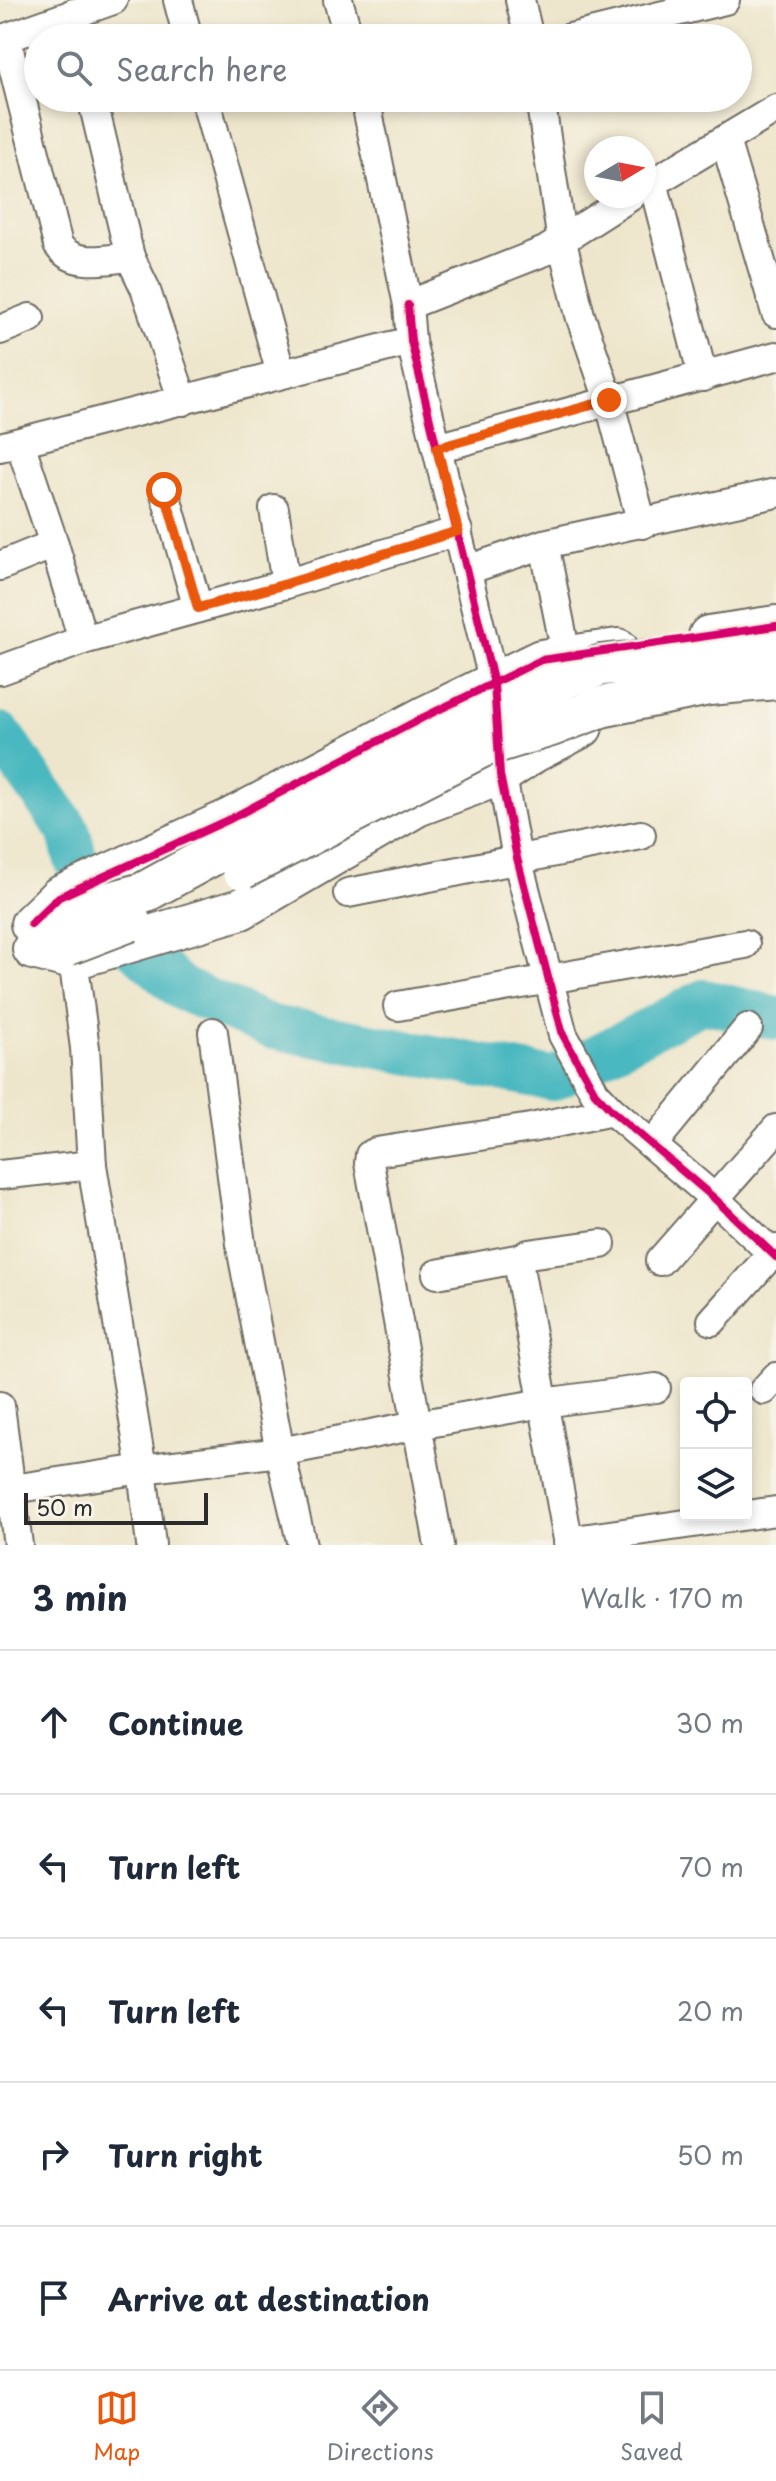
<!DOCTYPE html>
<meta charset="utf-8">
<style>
body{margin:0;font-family:"Playpen Sans",sans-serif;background:#f6f6f7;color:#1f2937}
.controls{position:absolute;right:24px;bottom:24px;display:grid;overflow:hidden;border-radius:8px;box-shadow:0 4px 12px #0003}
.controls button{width:72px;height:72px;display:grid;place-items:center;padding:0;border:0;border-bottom:2px solid #e0e1e3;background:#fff;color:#1f2937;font:40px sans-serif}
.compass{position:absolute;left:584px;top:136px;width:72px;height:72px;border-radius:50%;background:#fff;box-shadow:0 4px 12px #0003;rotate:80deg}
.scale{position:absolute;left:24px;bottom:20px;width:184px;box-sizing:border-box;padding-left:8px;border:4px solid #2b2b2b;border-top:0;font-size:22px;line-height:28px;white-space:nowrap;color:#2b2b2b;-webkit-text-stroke:6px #f7f3e8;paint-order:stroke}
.stop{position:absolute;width:24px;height:24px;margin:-18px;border:6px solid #ea580c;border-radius:50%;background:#fff}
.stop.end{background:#ea580c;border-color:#fff;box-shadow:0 2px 8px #0008}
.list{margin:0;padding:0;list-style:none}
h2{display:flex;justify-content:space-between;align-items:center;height:104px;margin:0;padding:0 32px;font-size:34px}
h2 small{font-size:26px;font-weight:400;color:#747a83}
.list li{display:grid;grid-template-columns:52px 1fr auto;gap:24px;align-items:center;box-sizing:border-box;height:144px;padding:0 32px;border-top:2px solid #e0e1e3}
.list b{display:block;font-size:30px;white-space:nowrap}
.list em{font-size:26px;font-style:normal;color:#747a83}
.icon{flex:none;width:44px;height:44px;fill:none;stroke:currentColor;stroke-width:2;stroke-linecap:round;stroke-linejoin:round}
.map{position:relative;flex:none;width:776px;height:1545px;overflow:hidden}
.search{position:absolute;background:#fff;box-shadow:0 4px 12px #0003;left:24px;right:24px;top:24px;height:88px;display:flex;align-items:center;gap:20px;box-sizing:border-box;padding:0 28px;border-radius:44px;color:#747a83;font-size:30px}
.sheet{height:824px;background:#fff}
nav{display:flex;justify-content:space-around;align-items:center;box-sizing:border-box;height:112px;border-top:2px solid #e0e1e3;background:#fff;font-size:22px;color:#747a83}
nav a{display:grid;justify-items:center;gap:4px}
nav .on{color:#ea580c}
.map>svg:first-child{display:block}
</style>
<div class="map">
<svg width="776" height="1545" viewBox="0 0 776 1545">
<rect width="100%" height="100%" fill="#f7f3e8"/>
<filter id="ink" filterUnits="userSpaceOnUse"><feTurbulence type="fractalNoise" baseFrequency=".0125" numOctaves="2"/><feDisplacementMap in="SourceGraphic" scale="16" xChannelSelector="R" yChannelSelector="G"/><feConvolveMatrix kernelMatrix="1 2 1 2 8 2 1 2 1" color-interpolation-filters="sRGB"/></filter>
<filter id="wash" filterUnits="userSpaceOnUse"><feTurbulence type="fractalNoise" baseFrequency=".006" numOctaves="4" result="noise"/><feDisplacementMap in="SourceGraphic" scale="32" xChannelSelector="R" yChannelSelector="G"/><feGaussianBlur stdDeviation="1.8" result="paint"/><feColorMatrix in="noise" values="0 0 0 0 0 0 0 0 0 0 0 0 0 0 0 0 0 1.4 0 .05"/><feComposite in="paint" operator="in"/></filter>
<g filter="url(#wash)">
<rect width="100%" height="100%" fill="#eee6cc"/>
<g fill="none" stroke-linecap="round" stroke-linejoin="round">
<polyline stroke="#49b8c0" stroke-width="44" points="0,734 68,830 76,860 109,925 182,989 271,1027 553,1079 704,1001 776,1018"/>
</g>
</g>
<g filter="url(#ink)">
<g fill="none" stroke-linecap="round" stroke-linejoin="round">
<g stroke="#6f6c63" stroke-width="32">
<g id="street">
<polyline points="178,0 188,38"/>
<polyline points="338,0 349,38"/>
<polyline points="520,0 529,38"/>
<polyline points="73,13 79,38"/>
<path d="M6,38L58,245C74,268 106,259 130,257"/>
<polyline points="570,38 725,0"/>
<polyline points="0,40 113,0"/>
<polyline points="92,98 130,257 145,288 183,401"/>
<polyline points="205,98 281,374"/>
<polyline points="365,98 408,305 545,251 631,196"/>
<polyline points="540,98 562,242 580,315 609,400 642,524"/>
<polyline points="725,140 776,313"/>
<polyline points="653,182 703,377"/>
<polyline points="644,188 776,109"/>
<polyline points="408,305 411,341 494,684 495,699"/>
<polyline points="0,330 30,318"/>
<polyline points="0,447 411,341"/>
<polyline points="437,448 776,356"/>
<polyline points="164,490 198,608"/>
<polyline points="274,509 286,584"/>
<polyline points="54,544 83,640"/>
<polyline points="544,544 562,634"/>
<polyline points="0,566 54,544 20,443"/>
<polyline points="467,570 544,544 776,493"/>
<polyline points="1,670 83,640 286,584 458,531"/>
<polyline points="499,760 517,858 563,1035 595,1093 612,1111 714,1198 776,1257"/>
<polyline points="348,893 641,835"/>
<polyline points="73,959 85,1048 92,1165 142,1469 151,1545"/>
<polyline points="398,1006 745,944"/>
<polyline points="213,1032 242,1252 280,1452 302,1545"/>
<polyline points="652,1145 748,1028"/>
<polyline points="0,1175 92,1165"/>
<polyline points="522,1258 519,1267 569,1545"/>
<polyline points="660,1261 776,1129"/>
<polyline points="437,1274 522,1258 528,1254 601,1244"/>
<polyline points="712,1321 776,1249"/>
<polyline points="764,1390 776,1377"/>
<polyline points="0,1406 18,1545"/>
<polyline points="0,1491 142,1469 280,1452 417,1425 543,1403 656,1388"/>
<polyline points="568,1541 776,1511"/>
<polyline points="439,1545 369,1163 370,1155 376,1152 531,1128 612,1111"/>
</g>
</g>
<g stroke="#6f6c63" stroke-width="44">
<g id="secondary">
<polyline points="709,636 776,626"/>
<polyline points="31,924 59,897 230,819 426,716 541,660 618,649"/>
<polyline points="33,949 73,959 241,909 417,806 500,775 534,752 582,727"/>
</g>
</g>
<use href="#street" stroke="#fff" stroke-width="28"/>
<use href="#secondary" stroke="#fff" stroke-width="40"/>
<g stroke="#6f6c63" stroke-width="44" stroke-linecap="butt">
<g id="secondary-bridge">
<polyline points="242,869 482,747 551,726 601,707 709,685 776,679"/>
<polyline points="62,916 143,893 441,730 478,718 565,678 602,665 776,647"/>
<polyline points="67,945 130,921"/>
</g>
</g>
<use href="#secondary-bridge" stroke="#fff" stroke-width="40"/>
<g stroke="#f7f3e8" stroke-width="13">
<g id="cycleway">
<polyline points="408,305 411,341 494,684 500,775 517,858 563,1035 595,1093 612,1111 714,1198 776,1257"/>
<polyline points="31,924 59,897 230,819 426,716 541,660 776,626"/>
</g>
</g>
<use href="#cycleway" stroke="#d6006c" stroke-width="8"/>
</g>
</g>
<g fill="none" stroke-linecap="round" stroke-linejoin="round" filter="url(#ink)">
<polyline stroke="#ea580c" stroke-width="10" points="164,490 198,608 286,584 458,531 437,448 609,400"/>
</g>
</svg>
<div class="controls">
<button><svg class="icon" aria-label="locate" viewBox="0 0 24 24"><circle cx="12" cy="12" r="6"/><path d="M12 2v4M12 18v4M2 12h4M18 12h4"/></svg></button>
<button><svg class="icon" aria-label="layers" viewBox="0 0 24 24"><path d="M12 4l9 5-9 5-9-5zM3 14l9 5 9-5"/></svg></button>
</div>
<svg class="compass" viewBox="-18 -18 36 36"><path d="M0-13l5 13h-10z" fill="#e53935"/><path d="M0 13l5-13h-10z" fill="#747a83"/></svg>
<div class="scale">50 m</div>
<div class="stop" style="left:164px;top:490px"></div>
<div class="stop end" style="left:609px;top:400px"></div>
<div class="search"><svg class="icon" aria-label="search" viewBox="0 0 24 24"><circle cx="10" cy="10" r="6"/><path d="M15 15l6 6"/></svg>Search here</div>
</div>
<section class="sheet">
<h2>3 min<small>Walk · 170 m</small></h2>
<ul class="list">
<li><svg class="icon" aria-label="ahead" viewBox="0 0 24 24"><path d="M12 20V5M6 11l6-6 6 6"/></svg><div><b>Continue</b></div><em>30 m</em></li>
<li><svg class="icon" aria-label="left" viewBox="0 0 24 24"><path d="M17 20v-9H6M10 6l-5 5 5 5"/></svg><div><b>Turn left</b></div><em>70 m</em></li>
<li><svg class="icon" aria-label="left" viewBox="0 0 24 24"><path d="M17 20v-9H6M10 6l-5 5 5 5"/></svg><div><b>Turn left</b></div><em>20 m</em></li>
<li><svg class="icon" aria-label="right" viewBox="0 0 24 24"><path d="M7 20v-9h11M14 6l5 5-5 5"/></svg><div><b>Turn right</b></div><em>50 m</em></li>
<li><svg class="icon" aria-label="arrive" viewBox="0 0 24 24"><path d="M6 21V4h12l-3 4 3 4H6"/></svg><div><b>Arrive at destination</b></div></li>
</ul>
</section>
<nav>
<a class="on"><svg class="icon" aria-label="map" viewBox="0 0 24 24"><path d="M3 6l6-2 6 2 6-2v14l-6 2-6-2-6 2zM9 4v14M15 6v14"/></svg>Map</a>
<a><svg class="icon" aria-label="directions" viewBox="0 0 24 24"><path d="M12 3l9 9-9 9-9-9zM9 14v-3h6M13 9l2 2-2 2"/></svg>Directions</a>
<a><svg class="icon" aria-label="saved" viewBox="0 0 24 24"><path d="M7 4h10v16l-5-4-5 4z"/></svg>Saved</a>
</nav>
